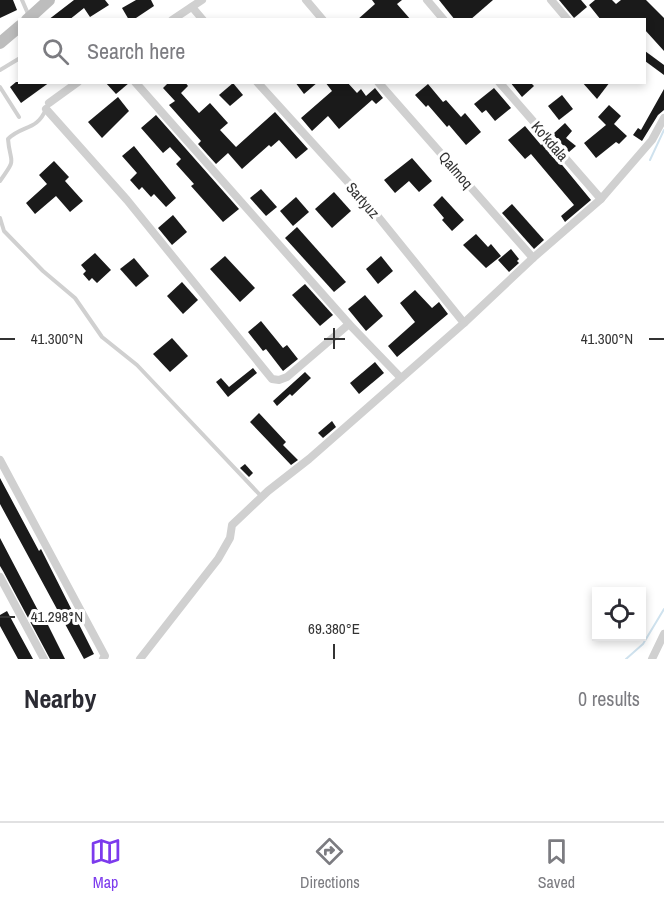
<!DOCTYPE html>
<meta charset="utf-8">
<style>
body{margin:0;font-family:"Archivo Narrow",sans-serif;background:#f7f7f7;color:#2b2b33}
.controls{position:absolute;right:18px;bottom:18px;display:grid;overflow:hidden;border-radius:0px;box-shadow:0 3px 9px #0003}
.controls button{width:54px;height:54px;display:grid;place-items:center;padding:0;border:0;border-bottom:2px solid #e1e1e2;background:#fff;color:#2b2b33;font:30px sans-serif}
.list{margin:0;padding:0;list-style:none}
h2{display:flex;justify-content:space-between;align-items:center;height:78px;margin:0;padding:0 24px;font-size:26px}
h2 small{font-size:20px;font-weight:400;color:#7c7c81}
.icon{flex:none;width:33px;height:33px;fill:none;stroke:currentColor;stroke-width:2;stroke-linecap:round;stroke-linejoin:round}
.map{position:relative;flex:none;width:664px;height:659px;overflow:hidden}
.search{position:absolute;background:#fff;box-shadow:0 3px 9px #0003;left:18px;right:18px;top:18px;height:66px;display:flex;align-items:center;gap:15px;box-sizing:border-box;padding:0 21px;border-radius:0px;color:#7c7c81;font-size:22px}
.sheet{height:162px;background:#fff}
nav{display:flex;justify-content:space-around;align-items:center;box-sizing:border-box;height:84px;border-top:2px solid #e1e1e2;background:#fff;font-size:16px;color:#7c7c81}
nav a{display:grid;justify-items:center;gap:3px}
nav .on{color:#7c3aed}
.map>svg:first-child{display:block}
</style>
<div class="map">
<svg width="664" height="659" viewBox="0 0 664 659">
<rect width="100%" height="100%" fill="#fff"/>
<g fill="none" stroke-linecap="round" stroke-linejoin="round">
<g stroke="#cfe2ee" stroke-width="2">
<polyline points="650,160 664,130"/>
<polyline points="626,659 643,644 664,609"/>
</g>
</g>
<g fill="#1a1a1a">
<polygon points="0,0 13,0 17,10 0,18"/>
<polygon points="74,0 105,0 109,5 90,17 84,8 69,20 48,20"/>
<polygon points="136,0 151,0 154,6 133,20 129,20 122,8"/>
<polygon points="372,0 402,0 397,4 411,20 357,20 375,4"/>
<polygon points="439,0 493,0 470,20 455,20"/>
<polygon points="559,0 581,0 587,7 574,18"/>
<polygon points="595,0 612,0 616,4 621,0 646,0 664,18 664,51 645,30 645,20 601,20 589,5"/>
<polygon points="645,51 664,65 664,75 645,61"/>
<polygon points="16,82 50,82 21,103 10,87"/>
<polygon points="105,82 129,82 129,83 116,94"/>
<polygon points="169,82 185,82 188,86 181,93 199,113 210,103 228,123 220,130 236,147 275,112 308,149 296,159 279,140 271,147 269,145 242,169 228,153 216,164 198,144 201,141 169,105 175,101 163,88"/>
<polygon points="295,82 318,82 304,94"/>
<polygon points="325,82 347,82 357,93 361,89 366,96 375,88 383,98 376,104 372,100 339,129 328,116 312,131 301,118 332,91"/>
<polygon points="510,82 530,82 534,86 522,97"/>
<polygon points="582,82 610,82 597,99"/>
<polygon points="233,83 243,95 230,106 219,95"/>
<polygon points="428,84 443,102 446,100 461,117 465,113 481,132 466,145 449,125 447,127 428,105 426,107 415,95"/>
<polygon points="494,88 511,108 495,121 486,110 482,113 474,104"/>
<polygon points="664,89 664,110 658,115 642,141 633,135 638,128 641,130"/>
<polygon points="562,95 573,109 559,120 548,106"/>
<polygon points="118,97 129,111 102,138 88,122"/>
<polygon points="609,105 621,116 614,124 627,136 619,144 616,142 596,158 584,143 606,125 598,117"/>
<polygon points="156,115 239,209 223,222 191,186 194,184 176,164 181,159 170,147 163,153 141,128"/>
<polygon points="565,123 572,131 566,138 576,146 569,152 553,134"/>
<polygon points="525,126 541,145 544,143 591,200 565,222 561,216 574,205 531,154 525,159 508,140"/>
<polygon points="134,146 176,198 166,207 154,194 151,197 142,187 139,190 130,180 137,173 122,156"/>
<polygon points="412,158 432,181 419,192 409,181 395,193 384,180"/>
<polygon points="54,161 69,177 65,181 83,201 70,212 56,196 35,214 26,203 47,184 39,175"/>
<polygon points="261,189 277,207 266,216 250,198"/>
<polygon points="334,192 351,211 332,228 315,209"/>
<polygon points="442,196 464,220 452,231 442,220 444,218 433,205"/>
<polygon points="296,197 309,212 293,226 280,211"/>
<polygon points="512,204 544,240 534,249 502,213"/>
<polygon points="173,215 187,232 172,245 158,228"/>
<polygon points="297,227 346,282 334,292 285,238"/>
<polygon points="476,234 488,247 491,244 501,256 486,268 463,245"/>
<polygon points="511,249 519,259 517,261 519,263 509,272 498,260"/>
<polygon points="95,253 111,270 97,283 92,278 89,281 83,274 86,271 81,265"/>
<polygon points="225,256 255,288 240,302 210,269"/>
<polygon points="381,256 393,271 378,284 366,269"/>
<polygon points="134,258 149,276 136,287 120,269"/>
<polygon points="182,282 198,300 183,314 167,296"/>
<polygon points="305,284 333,315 320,326 292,295"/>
<polygon points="415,290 432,308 439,302 448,314 397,357 388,346 415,322 400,303"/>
<polygon points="365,295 383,316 366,331 348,309"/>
<polygon points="261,321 283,348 287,345 298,359 283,371 266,349 263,351 248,332"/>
<polygon points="172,338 188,356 170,372 153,354"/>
<polygon points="375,362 384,373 359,394 350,383"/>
<polygon points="253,368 257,373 228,397 216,382 221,378 229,387"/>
<polygon points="305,372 311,378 292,396 290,394 277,406 273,401"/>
<polygon points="259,413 286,442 283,445 298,460 291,465 250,422"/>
<polygon points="332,421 336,427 323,438 318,433"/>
<polygon points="245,464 253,473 249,477 240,468"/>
<polygon points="0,478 39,551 41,549 94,654 84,659 0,504"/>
<polygon points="0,538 43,620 45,619 65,659 50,659 3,571 0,566"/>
<polygon points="7,611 21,637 33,659 18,659 0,626 0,615"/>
</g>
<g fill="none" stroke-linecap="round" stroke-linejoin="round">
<g stroke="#d0d0d0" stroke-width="4">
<polyline points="22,0 29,16"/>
<polyline points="0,70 20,58"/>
<polyline points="0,87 19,117"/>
<path d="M0,181C18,156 10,165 8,139C22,125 37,131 46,109"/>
<polyline points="0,218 4,231 43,271 75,298 102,337 137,365 261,496"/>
</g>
<g stroke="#d0d0d0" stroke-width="8">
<polyline points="306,0 323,20"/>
<polyline points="427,0 444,20"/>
<polyline points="551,0 568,20"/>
<polyline points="192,7 203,20"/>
<polyline points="172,20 202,0"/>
<polyline points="135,82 349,324 401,378"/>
<polyline points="257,82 367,203 464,323"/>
<polyline points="378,82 533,258"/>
<polyline points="499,82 601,199"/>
<polyline points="49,103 78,82"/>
<polyline points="46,109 127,200 272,379 279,380 287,377 349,324"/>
<polyline points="0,460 105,656 103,659"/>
<polyline points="0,577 44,659"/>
<polyline points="140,659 218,559 230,538 232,525 268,491 309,459 464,323 533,258 601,199 652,140 664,118"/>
<polyline points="652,659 664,634"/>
</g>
<g stroke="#bdbdbd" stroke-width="12">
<polyline points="27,20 49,0"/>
<polyline points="0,43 20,26"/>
</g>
</g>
<path fill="none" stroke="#333" stroke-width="2" d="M334,328V349M0,339H15M324,339H345M649,339H664M0,617H15M334,644V659"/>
<g text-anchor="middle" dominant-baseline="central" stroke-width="6" stroke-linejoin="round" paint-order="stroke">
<g font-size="15" fill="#333" stroke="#fff">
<text transform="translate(550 141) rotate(49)">Ko'kdala</text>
<text transform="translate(456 170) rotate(49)">Qalmoq</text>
<text transform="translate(363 200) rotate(49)">Sartyuz</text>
</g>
</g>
<g font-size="15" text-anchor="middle" fill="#333" stroke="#fff" stroke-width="6" stroke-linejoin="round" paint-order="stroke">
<text x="57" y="344">41.300°N</text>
<text x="607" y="344">41.300°N</text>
<text x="57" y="622">41.298°N</text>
<text x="334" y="634">69.380°E</text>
</g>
</svg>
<div class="controls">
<button><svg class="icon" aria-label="locate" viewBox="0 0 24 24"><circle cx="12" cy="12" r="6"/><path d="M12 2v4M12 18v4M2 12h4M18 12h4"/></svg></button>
</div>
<div class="search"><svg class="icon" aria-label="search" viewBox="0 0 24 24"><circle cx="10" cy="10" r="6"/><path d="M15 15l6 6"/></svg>Search here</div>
</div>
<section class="sheet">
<h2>Nearby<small>0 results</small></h2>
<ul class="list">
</ul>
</section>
<nav>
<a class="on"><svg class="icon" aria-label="map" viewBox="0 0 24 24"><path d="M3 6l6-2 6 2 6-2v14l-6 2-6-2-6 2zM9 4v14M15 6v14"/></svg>Map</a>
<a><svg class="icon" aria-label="directions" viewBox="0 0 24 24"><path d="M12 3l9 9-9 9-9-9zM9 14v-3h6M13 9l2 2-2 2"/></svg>Directions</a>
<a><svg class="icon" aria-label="saved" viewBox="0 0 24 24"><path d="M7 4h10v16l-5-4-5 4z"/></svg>Saved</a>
</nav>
